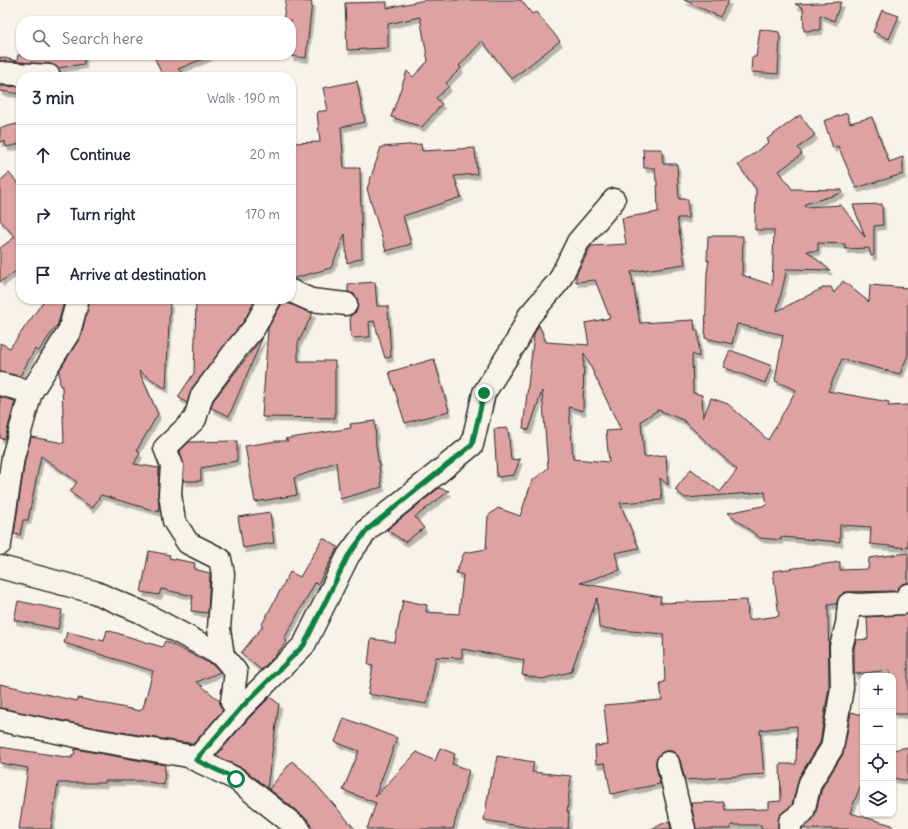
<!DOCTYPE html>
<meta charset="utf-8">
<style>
body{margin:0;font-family:Delius,sans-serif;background:#f2f2f3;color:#1f2937}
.controls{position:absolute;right:12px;bottom:12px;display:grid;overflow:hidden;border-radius:8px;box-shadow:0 1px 3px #0004}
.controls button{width:36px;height:36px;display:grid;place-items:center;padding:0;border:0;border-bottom:1px solid #e0e1e3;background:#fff;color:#1f2937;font:20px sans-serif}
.stop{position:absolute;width:12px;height:12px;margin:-9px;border:3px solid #0b8043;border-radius:50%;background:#fff}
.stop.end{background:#0b8043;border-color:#fff;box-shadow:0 1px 4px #0008}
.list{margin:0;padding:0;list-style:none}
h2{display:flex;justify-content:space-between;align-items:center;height:52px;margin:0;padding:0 16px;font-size:17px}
h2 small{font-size:13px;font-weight:400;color:#747a83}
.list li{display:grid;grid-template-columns:26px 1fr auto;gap:12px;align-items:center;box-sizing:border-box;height:60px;padding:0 16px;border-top:1px solid #e0e1e3}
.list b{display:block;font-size:15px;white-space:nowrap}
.list em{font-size:13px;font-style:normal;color:#747a83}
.icon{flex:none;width:22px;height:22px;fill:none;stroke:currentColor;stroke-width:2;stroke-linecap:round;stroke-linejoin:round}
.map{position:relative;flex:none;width:908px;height:829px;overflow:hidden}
.search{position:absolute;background:#fff;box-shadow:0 1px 3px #0004;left:16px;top:16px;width:280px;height:44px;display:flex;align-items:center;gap:10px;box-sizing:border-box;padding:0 14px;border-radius:16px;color:#747a83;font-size:15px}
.panel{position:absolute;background:#fff;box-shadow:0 1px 3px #0004;left:16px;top:72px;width:280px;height:232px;border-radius:16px}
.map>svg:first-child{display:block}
</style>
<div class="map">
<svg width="908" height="829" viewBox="0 0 908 829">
<defs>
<filter id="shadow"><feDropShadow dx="2.5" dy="4.5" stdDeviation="0" flood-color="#0004"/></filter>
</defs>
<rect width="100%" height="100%" fill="#f7f3e8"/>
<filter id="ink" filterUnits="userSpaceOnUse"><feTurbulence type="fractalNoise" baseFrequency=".025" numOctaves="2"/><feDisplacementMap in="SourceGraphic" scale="8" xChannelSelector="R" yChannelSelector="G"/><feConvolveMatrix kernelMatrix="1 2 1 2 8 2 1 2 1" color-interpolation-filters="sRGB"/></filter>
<g filter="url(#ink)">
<g fill="#dda2a1" stroke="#2b2b2b" fill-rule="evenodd" filter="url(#shadow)">
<polygon points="286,0 312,2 306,58 291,56 291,21 283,21"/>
<polygon points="425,0 521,0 532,14 536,12 560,41 512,79 482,41 459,66 461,68 446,83 449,86 436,98 442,104 422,127 391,117 407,71 413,77 428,61 420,17 388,24 388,48 347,50 345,3 387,2 387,8"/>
<polygon points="684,0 729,0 720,17"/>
<polygon points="841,2 834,21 820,15 820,30 804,31 803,8 795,4"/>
<polygon points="882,10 899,16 889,39 873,32"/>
<polygon points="760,29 779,32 780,39 778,74 751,72 752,57 756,57"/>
<polygon points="18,55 84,55 84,64 58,68 50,64 0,61 0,57 17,61"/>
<polygon points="165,55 210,55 210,56 178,69 187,77 163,77 155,59"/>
<polygon points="357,81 365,122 341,127 344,168 360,168 362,258 347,263 345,234 331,268 291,279 291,143 320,142 317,112 328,110 323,88"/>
<polygon points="0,86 21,87 21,94 0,91"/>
<polygon points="847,113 850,123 872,117 889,162 903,157 903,174 856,188 838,146 833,148 824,121"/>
<path d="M800,115L815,135L798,148L802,154L779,171L792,189L842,190V193L805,204V207L841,205L865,237L853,205L882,204L883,225L874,226V255L871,256L869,248L845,249V244L818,243V251H807L830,270L787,269L777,311L825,287H831L834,293L843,281L869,302L870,285L908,288V355L900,374L842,359L828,391L889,402L888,406L908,405V548L870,544L871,527L840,525V542L781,537V540L760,538L728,513L767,505L765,492L685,498L675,490L691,469L720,492L737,470L683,420L658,410L641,421L644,457L666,455L668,485L660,478L662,500L620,503L639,548L615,553L620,570L580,583L661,597L660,603L747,600L748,620L779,616L773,571L840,562V570L868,569L869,558L908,553V583L902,584L896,591L844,592L839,597L836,604L828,605L829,687L820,743L799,777L792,805L779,816L778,829H761V825H731V829H696L691,803L724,802L725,810L769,809V802L781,801L780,764H796L797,726L760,730L764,774L685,780L680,760L677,755L672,751H665L660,754L656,760V766L660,784L611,794L605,763L596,764L595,746L608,745L604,705L662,700L660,683L665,682L663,634L599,628L597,598L571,672L542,679L522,675L524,660L462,649V658L436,657L427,704L368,694L373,666L368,665L371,639L395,642L403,600L427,605L426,612L459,614L463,575L456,573L464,553L486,549L488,516L498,508L520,516L532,481L548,468L542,391L529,430L523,428L534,334L539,325L546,342L589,345L585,323L610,318L595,280L576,282V275L591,246L626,244L622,218L658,212L657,181H656L655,168H644L643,149H662L663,164H677L679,199H688V218H677L685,264L631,272L640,323L694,320L695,330H698L699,357L692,354L693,393L702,395L703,418L711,398L728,404L768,440L796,390L775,381L783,335L737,324L732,344L705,338L707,273L709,260L707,261L708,236H743L742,275L772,285L774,230H755L756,189L738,165L769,142L767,139ZM584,353L621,430L606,431L609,462L573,459L569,407L583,411Z"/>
<polygon points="21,123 21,144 6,147 5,141 0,142 0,128"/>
<polygon points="421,144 422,151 475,148 477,174 454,176 461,197 403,216 411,244 386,251 367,189 381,147"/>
<polygon points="9,173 21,187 21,268 0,282 0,248 15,237 0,220 0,181"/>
<polygon points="375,282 377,306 388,306 391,357 385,358 374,321 369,322 370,337 351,338 350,316 356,312 358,305 357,299 354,294 348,292 348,284"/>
<polygon points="45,299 65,299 57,327 57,325 38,352 35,349 20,376 0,372 0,343 10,348"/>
<polygon points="90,299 145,299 170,303 166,389 139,371 158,414 137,450 140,453 134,464 159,468 158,493 159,512 101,495 92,508 70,492 77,482 41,456 28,520 23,520 20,535 14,534 25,460 31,437 64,443 62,386 60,386 59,371 81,336"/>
<polygon points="203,299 256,299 244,321 192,388 187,403 178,397 194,373 196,302"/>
<polygon points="282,300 306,311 313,313 298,343 298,361 335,361 335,418 262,417 268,328 281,305"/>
<polygon points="263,337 229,416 211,408 213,401"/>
<polygon points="730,350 772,366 765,383 723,367"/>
<polygon points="434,359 449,411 405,423 389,372"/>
<polygon points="0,397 15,401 5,439 0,438"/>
<polygon points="375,421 376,445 382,487 340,499 336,462 294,478 297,495 255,502 245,446 276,441 288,441 285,439 351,428 350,424"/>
<polygon points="508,428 511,460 520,459 514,475 497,477 494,429"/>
<polygon points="237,441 237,461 201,468 201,481 183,481 184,467 180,451 189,442"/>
<polygon points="439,488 449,491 415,517 424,528 405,542 387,530"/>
<polygon points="270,512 274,543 243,548 238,517"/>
<polygon points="323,538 338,547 318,584 315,583 284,639 287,641 275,656 261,670 241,653 263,626 261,626 290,572 300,577"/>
<polygon points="149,551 170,555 169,558 195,563 194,569 210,573 208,613 191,611 193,596 161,589 159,595 141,592"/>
<polygon points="18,601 62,610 58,629 14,620"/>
<polygon points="908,614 908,714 893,714 893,676 890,675 890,670 854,674 854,648 856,640 868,639 867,617"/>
<polygon points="107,630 162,647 165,641 215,666 220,672 197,682 220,701 220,706 223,710 194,743 180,742 97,728 0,708 0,684 77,701 78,698 140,711 142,708 143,708 153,671 64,643 67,632 104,641"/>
<polygon points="270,697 279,704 267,788 244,769 216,756 249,718"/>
<polygon points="851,712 863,715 863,779 850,813 892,825 892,829 802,829 811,822 815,815 822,788 843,754"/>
<polygon points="344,718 397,738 375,797 417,752 435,761 440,748 455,754 452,764 469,770 453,829 367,829 376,803 343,790 359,751 335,742"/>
<polygon points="0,747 72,758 72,755 74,755 75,749 165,765 164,785 144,781 105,781 105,783 58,783 51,829 19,829 28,768 0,763"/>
<polygon points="908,747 908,781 893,778 893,750"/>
<polygon points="497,756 534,762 532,772 571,776 567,812 569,812 568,829 537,829 484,820 491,777 493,778"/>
<polygon points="292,761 307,774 355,829 311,829 310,824 307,819 269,789"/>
<polygon points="669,821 671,829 651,829"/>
</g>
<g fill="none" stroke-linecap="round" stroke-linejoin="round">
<g stroke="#2b2b2b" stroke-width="25">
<g id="minor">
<polyline points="0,73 49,76"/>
<polyline points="291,291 311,300 346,304"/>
<polyline points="0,384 31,392 13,457 0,544"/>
<polyline points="31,392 69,332 78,299"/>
<polyline points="0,567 94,592 141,612 223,656 236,672 232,702 240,709"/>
<polyline points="223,656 219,629 223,574 220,559 188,543 174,521 170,494 172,466 165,448 195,419 202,395 238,347 254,328 270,299"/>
<polyline points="0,720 95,740 188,756 236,779 299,829"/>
<polyline points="196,760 240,709 304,645 348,556 368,529 472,445 484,393 517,341 529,316 559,281 578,242 614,200"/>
<polyline points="668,763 684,829"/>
<polyline points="790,829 790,822 803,812 810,783 832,748 842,688 841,647 847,624 849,604 859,605 903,603 908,595"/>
</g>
</g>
<use href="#minor" stroke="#f7f3e8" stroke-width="22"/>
</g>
</g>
<g fill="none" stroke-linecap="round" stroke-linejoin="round" filter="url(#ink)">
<polyline stroke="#0b8043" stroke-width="5" points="236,779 196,760 240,709 304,645 348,556 368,529 472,445 484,393"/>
</g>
</svg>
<div class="controls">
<button>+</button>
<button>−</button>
<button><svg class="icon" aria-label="locate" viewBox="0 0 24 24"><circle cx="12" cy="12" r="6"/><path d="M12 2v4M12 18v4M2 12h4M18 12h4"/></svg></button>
<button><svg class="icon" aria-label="layers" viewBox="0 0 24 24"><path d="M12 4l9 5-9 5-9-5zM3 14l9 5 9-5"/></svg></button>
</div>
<div class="stop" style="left:236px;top:779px"></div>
<div class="stop end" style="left:484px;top:393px"></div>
<div class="search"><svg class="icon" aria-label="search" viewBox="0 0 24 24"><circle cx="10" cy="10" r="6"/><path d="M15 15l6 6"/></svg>Search here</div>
<section class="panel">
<h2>3 min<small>Walk · 190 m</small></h2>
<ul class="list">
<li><svg class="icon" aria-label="ahead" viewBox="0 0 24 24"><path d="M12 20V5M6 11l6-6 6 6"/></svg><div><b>Continue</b></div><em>20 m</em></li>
<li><svg class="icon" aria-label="right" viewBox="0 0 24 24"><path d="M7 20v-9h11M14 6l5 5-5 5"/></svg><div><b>Turn right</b></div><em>170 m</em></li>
<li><svg class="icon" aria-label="arrive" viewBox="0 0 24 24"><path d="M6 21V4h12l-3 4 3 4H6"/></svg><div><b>Arrive at destination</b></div></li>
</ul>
</section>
</div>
